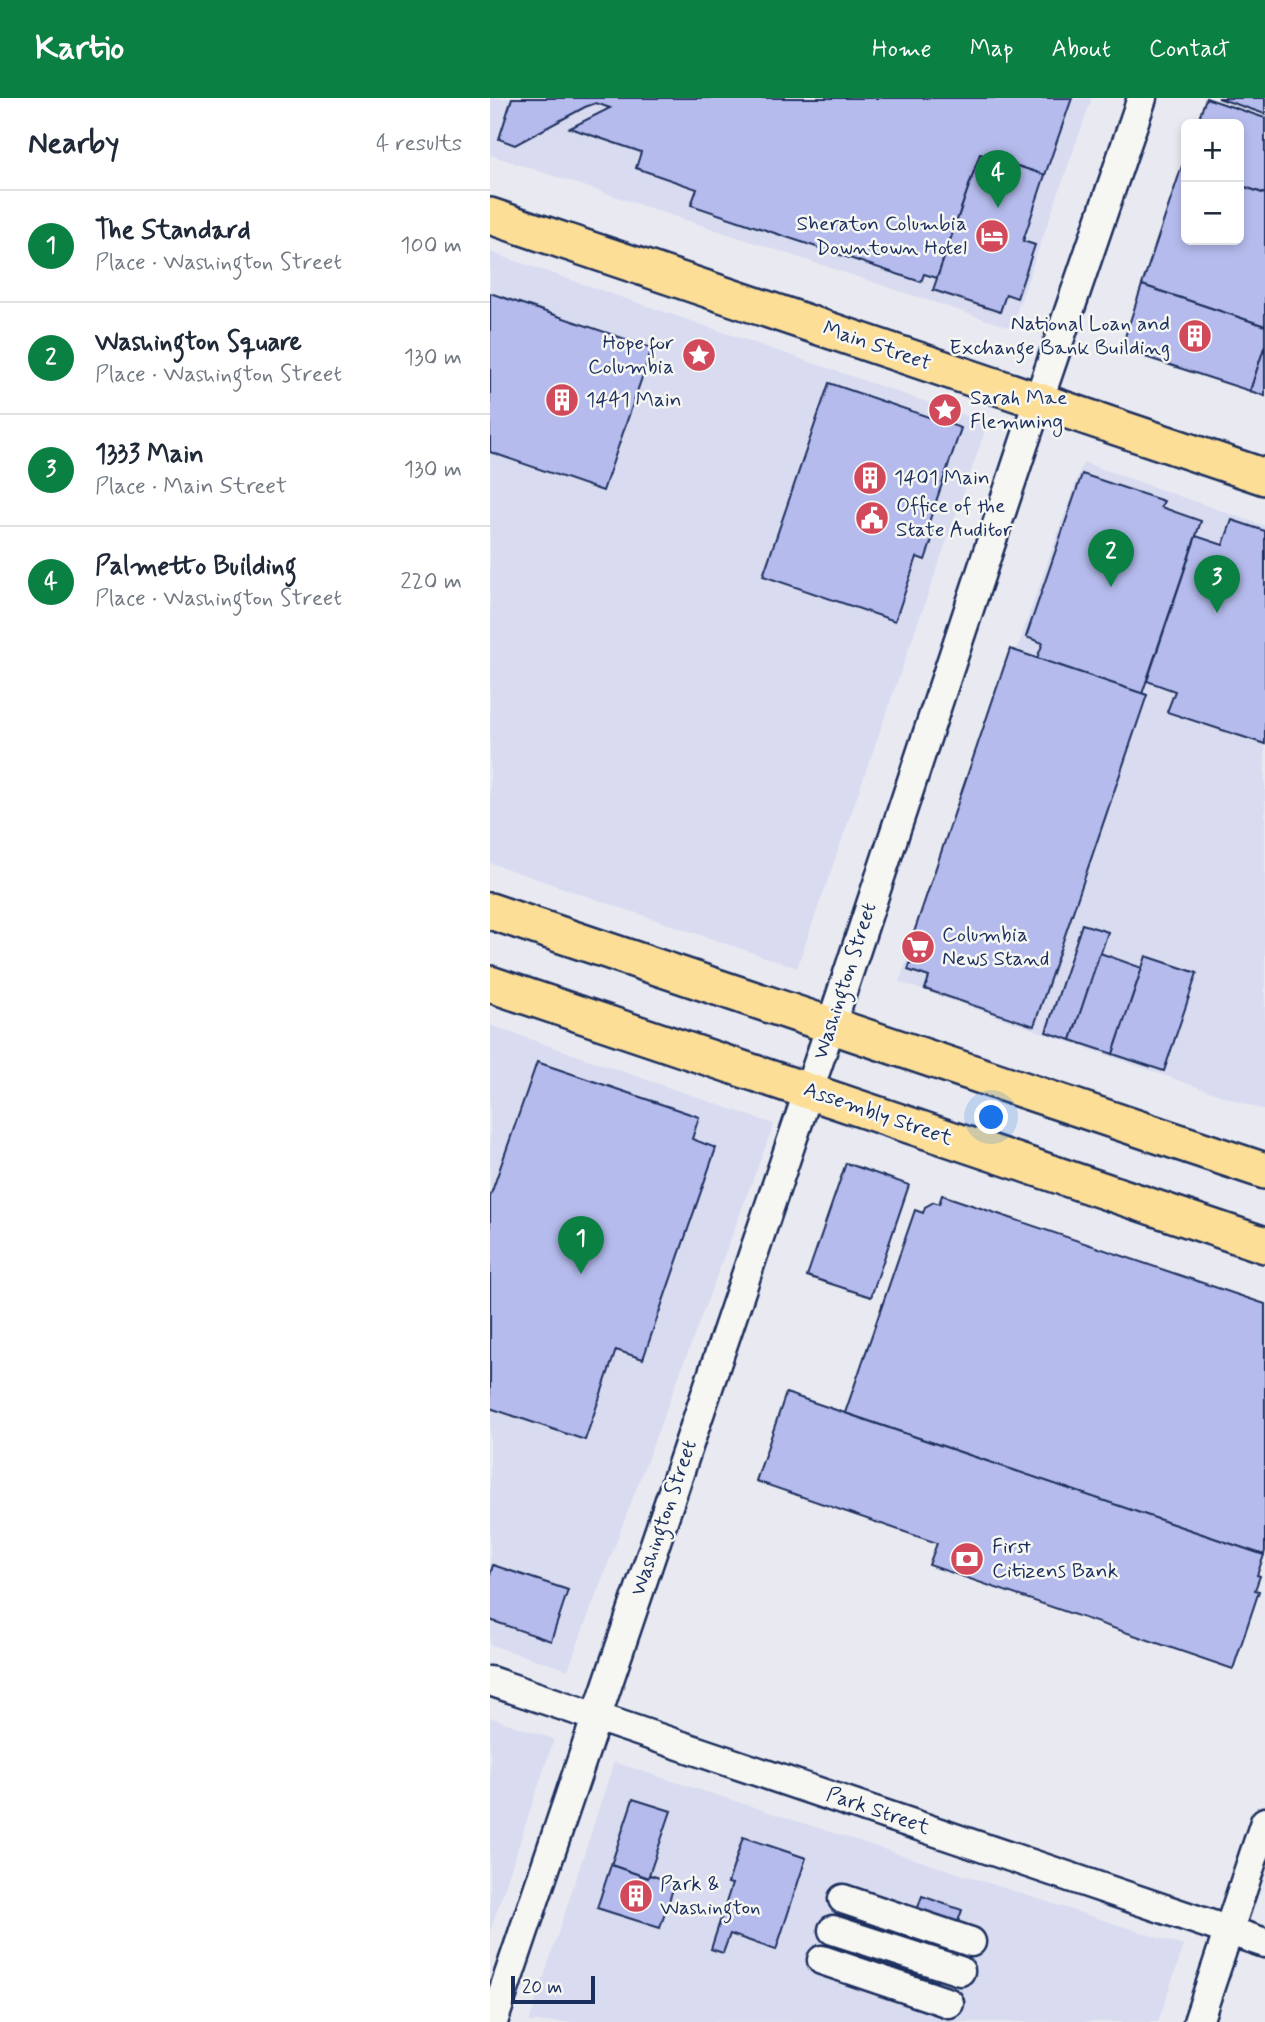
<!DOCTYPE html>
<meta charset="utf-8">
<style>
body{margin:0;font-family:Mynerve,sans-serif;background:#f2f2f3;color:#1f2937}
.controls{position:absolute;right:21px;top:21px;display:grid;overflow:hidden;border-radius:10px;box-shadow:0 4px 10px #0003}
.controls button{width:63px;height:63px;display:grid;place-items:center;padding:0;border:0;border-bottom:2px solid #e0e1e3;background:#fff;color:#1f2937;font:35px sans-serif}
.scale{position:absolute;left:21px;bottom:18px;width:84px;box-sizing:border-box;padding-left:7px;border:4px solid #1b2f5e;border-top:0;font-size:19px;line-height:24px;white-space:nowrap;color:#1b2f5e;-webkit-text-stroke:5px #f6f6f2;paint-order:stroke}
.you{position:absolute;left:502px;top:1020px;width:24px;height:24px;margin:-18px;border:5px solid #fff;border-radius:50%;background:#1a73e8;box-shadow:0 0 0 10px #1a73e833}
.badge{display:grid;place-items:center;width:46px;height:46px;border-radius:50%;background:#0b8043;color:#fff;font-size:23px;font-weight:700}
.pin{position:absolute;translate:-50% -58px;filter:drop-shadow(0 2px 4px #0008)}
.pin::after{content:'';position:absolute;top:37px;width:24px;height:21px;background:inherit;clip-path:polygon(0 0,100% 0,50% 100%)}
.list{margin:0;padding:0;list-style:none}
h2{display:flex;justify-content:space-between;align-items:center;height:91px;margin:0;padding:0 28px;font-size:30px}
h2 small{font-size:23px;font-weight:400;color:#747a83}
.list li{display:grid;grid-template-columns:46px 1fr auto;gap:21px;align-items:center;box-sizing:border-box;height:112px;padding:0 28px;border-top:2px solid #e0e1e3}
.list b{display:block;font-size:26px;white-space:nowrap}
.list p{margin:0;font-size:23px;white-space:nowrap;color:#747a83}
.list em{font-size:23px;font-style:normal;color:#747a83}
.map{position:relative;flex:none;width:775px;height:1924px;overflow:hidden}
header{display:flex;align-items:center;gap:42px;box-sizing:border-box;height:98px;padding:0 35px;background:#0b8043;color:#fff}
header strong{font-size:33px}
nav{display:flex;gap:38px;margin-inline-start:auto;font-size:24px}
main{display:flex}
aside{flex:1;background:#fff}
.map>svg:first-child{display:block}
</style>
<header>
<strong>Kartio</strong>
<nav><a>Home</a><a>Map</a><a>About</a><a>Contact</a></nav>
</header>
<main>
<aside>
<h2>Nearby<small>4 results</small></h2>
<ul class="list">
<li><span class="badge">1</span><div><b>The Standard</b><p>Place · Washington Street</p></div><em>100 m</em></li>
<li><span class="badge">2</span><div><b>Washington Square</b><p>Place · Washington Street</p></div><em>130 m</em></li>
<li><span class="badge">3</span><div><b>1333 Main</b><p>Place · Main Street</p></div><em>130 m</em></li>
<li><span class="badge">4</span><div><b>Palmetto Building</b><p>Place · Washington Street</p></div><em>220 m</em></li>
</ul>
</aside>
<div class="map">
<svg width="775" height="1924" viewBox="0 0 775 1924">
<rect width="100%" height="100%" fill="#e9eaf1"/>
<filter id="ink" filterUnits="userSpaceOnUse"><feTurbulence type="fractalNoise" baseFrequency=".0143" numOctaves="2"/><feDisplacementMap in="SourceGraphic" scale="14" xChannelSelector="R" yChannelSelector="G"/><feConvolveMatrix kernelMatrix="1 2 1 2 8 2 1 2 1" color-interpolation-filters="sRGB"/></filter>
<g filter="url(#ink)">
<g fill="#d9dcf0">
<polygon points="0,0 602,0 521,230 0,57"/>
<polygon points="0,154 498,325 307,870 0,765"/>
<polygon points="593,364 775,428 775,1013 409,884"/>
<polygon points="0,927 284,1026 78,1572 0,1547"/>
<polygon points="0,1619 64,1641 0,1834"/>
<polygon points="124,1664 694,1848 668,1924 39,1924"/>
</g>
<g fill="#b5bced" stroke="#1b2f5e" stroke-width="2">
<polygon points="22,0 582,0 555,77 490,56 447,180 434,176 431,184 201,107 207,91 146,70 151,54 80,30 120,10 106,5 95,9 25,47 9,41"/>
<polygon points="716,0 775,20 775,96 749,87 749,26 707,26"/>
<polygon points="728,0 775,0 775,16"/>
<polygon points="490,56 555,77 533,143 545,147 527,200 516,196 510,214 443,192"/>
<polygon points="692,68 696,69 696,142 749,142 749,87 775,96 775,228 652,187"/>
<polygon points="652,187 775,228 775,247 760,293 631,251"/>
<polygon points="0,195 162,250 113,393 0,354"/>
<polygon points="775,247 775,298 760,293"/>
<polygon points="339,285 471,330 437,430 445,433 435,462 427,459 405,523 273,478"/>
<polygon points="592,376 674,403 671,409 711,423 652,596 547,560 553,545 536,539"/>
<polygon points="742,422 775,433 775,646 677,614 685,593 657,583 706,438 733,447"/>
<polygon points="520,551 657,597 544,928 435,891 439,879 418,872 422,859 416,858"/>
<polygon points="592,826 618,834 581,942 556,934"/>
<polygon points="610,855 652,870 623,956 581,942"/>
<polygon points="656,858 707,875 674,973 623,956"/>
<polygon points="47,964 209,1019 202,1041 226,1050 153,1261 126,1252 95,1342 0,1310 0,1099"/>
<polygon points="356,1065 419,1087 381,1199 317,1178"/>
<polygon points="452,1097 775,1206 775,1453 774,1457 355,1315 425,1112 433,1115 435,1109 444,1104 449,1106"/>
<polygon points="296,1295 774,1457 767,1477 770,1478 765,1492 769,1493 743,1571 439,1467 447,1445 266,1383"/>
<polygon points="3,1467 78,1492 61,1543 0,1522 0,1477"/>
<polygon points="143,1701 181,1713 158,1780 121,1767"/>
<polygon points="253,1739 316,1760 286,1852 240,1836 233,1855 221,1851 242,1786 238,1785"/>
<polygon points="121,1767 158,1780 160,1777 185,1785 170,1830 107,1810"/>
<polygon points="432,1798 472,1812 447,1884 407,1870"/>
</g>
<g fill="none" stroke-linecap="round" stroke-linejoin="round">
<g stroke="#1b2f5e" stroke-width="33">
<g id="minor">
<polyline points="0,1583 775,1845"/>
<polyline points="353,1801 481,1844"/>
<polyline points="343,1832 470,1873"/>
<polyline points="332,1862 459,1905"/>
<polyline points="3,1924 341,927 534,345 652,0"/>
<polyline points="708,1924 775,1724"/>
</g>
</g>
<g stroke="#1b2f5e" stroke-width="40">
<g id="major">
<polyline points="0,118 775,379"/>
<polyline points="0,813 775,1073"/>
<polyline points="0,886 775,1147"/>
</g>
</g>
<use href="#minor" stroke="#f6f6f2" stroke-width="28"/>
<use href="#major" stroke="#fcde96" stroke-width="35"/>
</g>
</g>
<defs>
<g id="hotel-disc" transform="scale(1.75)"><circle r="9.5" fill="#d1495b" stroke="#f6f6f2"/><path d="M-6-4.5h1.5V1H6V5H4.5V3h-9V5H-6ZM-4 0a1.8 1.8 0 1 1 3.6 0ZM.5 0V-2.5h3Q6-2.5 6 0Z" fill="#fff"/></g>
<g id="building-disc" transform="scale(1.75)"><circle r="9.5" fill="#d1495b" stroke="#f6f6f2"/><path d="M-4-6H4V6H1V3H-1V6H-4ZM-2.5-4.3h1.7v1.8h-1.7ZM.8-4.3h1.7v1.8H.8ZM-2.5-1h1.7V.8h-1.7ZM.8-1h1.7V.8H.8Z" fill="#fff"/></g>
<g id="sight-disc" transform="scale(1.75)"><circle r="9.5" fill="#d1495b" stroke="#f6f6f2"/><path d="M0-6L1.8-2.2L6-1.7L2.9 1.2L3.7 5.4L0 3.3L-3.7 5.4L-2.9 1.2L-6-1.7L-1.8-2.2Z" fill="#fff"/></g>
<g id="civic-disc" transform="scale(1.75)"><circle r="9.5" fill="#d1495b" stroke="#f6f6f2"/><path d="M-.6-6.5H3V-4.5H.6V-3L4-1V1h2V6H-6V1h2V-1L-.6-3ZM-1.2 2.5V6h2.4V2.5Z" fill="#fff"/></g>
<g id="supermarket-disc" transform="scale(1.75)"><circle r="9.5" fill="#d1495b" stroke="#f6f6f2"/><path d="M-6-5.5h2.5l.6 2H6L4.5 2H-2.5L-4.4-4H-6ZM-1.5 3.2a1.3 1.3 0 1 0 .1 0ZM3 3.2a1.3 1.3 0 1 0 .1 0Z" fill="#fff"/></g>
<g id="bank-disc" transform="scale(1.75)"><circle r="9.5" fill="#d1495b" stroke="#f6f6f2"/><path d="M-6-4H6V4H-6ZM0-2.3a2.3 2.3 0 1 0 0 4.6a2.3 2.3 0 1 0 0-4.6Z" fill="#fff"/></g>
</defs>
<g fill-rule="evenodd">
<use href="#hotel-disc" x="502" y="138"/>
<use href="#building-disc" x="705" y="238"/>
<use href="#sight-disc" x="209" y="257"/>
<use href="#building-disc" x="72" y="302"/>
<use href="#sight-disc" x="455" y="312"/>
<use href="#building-disc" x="380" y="380"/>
<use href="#civic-disc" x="382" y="420"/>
<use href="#supermarket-disc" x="428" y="849"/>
<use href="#bank-disc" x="477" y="1461"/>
<use href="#building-disc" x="146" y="1798"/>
</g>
<g text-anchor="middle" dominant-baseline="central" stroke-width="5" stroke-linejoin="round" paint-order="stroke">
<g font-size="21" fill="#1b2f5e" stroke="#f6f6f2" text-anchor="start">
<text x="477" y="126" text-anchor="end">Sheraton Columbia<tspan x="477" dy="24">Downtown Hotel</tspan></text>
<text x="680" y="226" text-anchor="end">National Loan and<tspan x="680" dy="24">Exchange Bank Building</tspan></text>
<text x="184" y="245" text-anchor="end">Hope for<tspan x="184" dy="24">Columbia</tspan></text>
<text x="480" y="300">Sarah Mae<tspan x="480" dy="24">Flemming</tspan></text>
<text x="96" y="302">1441 Main</text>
<text x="404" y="380">1401 Main</text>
<text x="406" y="408">Office of the<tspan x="406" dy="24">State Auditor</tspan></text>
<text x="452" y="837">Columbia<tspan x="452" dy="24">News Stand</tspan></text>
<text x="502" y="1449">First<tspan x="502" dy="24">Citizens Bank</tspan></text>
<text x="170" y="1786">Park &amp;<tspan x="170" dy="24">Washington</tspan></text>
</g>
<g font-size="21" fill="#1b2f5e" stroke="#f6f6f2">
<text transform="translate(387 248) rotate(19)">Main Street</text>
<text transform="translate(355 883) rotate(-72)">Washington Street</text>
<text transform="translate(388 1016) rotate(19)">Assembly Street</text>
<text transform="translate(174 1420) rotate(-71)">Washington Street</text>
<text transform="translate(388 1713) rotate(19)">Park Street</text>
</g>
</g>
</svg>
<div class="controls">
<button>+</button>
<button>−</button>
</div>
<div class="scale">20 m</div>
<div class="you"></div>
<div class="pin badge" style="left:91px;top:1176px">1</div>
<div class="pin badge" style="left:621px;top:489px">2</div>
<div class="pin badge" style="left:727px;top:515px">3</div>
<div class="pin badge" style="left:508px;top:110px">4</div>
</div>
</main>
